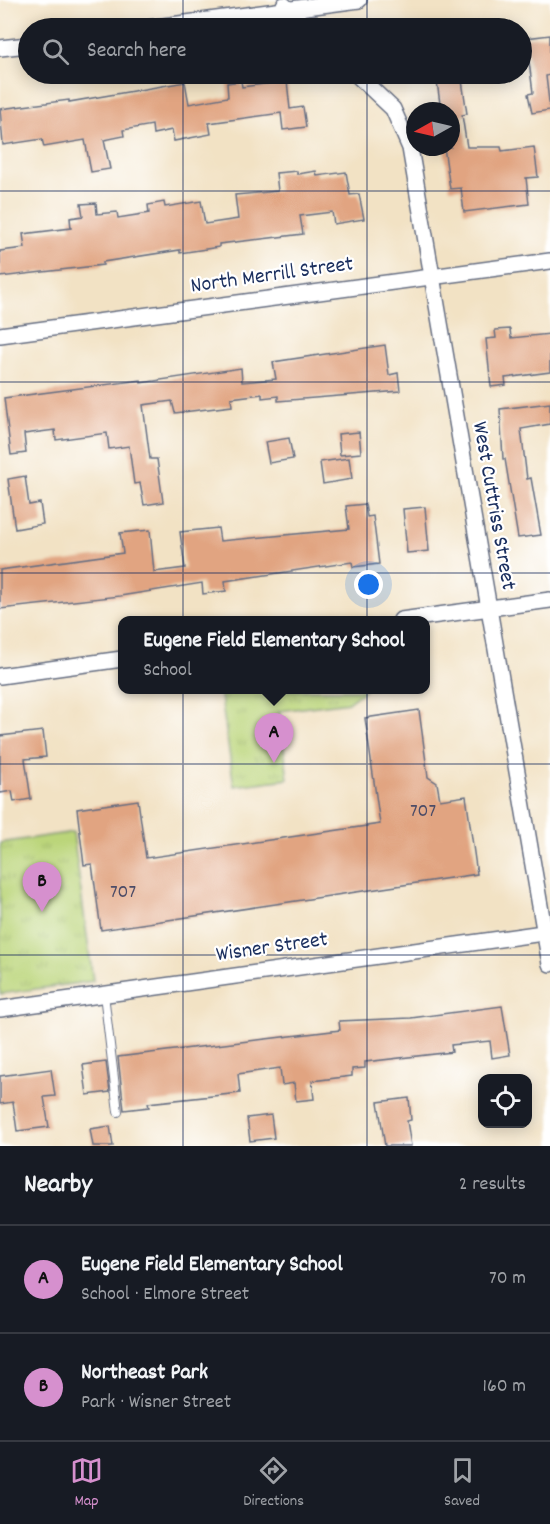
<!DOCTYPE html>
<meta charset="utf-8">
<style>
body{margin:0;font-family:Dekko,sans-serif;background:#242831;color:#f1f3f6}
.controls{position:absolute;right:18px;bottom:18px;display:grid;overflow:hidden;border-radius:12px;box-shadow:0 3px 15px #0003}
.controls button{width:54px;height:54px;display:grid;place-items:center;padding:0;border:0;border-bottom:2px solid #363941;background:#171b24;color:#f1f3f6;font:30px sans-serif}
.compass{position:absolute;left:406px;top:102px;width:54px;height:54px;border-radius:50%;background:#171b24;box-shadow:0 3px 15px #0003;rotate:262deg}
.you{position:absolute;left:369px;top:585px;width:21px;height:21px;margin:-15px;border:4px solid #fff;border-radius:50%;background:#1a73e8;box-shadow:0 0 0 9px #1a73e833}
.badge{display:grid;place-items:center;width:39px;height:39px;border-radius:50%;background:#d690ce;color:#111;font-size:20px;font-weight:700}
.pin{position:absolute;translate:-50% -50px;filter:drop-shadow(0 2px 3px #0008)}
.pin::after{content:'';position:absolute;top:32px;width:21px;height:18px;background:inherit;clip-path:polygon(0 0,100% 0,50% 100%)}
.popup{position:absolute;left:118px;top:616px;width:312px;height:78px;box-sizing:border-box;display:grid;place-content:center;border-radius:12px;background:#171b24;filter:drop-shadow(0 2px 4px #0005);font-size:20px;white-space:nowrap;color:#9ea1a6}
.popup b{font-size:22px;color:#f1f3f6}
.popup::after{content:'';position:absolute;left:50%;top:100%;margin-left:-12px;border:12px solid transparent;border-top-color:#171b24}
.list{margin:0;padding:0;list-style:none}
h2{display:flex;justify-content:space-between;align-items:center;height:78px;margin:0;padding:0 24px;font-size:26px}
h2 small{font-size:20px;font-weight:400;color:#9ea1a6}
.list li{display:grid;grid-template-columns:39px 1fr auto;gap:18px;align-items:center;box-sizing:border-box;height:108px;padding:0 24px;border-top:2px solid #363941}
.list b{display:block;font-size:22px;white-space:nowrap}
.list p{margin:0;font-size:20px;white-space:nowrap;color:#9ea1a6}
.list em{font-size:20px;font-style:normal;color:#9ea1a6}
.icon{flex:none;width:33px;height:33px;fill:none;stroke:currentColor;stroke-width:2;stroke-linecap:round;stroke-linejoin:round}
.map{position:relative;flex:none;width:550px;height:1146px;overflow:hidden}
.search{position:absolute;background:#171b24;box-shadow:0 3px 15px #0003;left:18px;right:18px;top:18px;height:66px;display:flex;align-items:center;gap:15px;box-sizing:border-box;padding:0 21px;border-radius:33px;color:#9ea1a6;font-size:22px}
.sheet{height:294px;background:#171b24}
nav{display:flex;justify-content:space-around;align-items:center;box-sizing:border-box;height:84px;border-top:2px solid #363941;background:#171b24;font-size:16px;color:#9ea1a6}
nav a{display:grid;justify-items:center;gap:3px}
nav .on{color:#d690ce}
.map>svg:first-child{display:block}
</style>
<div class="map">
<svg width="550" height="1146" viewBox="0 0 550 1146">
<defs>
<pattern id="park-tufts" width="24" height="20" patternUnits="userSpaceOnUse" patternTransform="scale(1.5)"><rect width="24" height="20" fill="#bbd57a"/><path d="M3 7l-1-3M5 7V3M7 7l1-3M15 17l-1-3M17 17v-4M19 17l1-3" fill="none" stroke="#a0b76c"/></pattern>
</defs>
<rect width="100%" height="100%" fill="#fff"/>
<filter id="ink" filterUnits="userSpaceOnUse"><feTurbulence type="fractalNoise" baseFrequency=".0167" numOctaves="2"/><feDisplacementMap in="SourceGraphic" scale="12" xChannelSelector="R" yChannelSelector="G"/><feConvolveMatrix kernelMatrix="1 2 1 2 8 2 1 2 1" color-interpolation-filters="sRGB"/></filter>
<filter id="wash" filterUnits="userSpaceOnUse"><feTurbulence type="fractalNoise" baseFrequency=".008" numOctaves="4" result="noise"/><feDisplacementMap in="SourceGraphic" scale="24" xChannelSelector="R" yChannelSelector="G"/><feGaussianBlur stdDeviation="1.35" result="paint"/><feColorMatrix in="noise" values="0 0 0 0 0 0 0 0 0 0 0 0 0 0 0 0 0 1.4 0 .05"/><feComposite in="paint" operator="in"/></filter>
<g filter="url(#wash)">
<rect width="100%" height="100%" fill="#f2e2c4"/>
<g fill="url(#park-tufts)" stroke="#6b826c" stroke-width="1.5">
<polygon points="220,690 365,690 349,702 279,711 288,779 234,786"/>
<polygon points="73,832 93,981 0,994 0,843"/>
</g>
<g id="blocks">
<g fill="#e1a481">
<polygon points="550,35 550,75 546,76 550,110 532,113 528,94 533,93 526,38"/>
<polygon points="436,74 461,74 467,114 462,115 467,147 501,147 502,151 534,147 538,177 526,178 529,204 464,212 461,188 450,189 444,147 451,147 451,111 441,111"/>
<polygon points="241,81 242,87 287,81 290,109 303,107 306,127 283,130 281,113 209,123 211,134 174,141 172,130 153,134 152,125 123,130 124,136 104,140 110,169 91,172 85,140 44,147 42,139 3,145 0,109 69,100 69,102 185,82 189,104 228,97 227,83"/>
<polygon points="297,171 297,174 316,171 317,176 346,172 350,195 359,194 364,219 334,224 332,212 300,216 303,234 219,244 219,247 180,253 180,250 103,262 103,265 0,277 0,251 25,248 23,234 71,228 70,218 83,216 81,204 96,203 97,214 117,212 118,218 149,213 148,205 164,202 165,207 201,201 205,224 238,219 235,195 278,191 276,173"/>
<polygon points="510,329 511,338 550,334 550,372 505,378 506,385 491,387 486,339 496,338 495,330"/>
<polygon points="385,345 389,375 398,373 400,391 278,401 278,396 262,398 262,394 231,398 232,406 175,413 172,401 143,405 150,459 157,459 163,502 144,505 140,483 134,484 129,446 109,449 107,433 56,440 55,430 24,434 26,453 11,455 4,398 141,380 141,383 241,368 242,382 276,379 273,362"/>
<polygon points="550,403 550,424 521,429 527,479 531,478 541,535 518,538 505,459 503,459 500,409"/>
<polygon points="359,432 361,453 340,455 338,434"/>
<polygon points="289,438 293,459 269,463 265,442"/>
<polygon points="349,458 352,479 323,484 320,462"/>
<polygon points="25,476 29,505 40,503 43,524 15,529 8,479"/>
<polygon points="365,504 367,517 373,516 379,564 353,567 352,562 225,581 226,591 203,594 202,583 120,596 0,609 0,570 123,553 120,533 150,530 154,572 185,568 180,532 218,528 220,541 349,529 346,506"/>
<polygon points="425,507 429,551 407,553 403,509"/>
<polygon points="419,710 428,777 437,783 440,800 466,796 477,874 101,930 92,864 84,865 77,809 138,800 146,858 380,824 365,718"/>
<polygon points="43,731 46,757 25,759 31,799 14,802 12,791 0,793 0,736"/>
<polygon points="502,1006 510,1055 492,1058 490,1041 451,1045 452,1052 365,1062 365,1068 352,1069 352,1076 312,1081 314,1099 296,1101 294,1083 282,1085 280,1068 238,1074 240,1093 148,1103 149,1107 124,1110 118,1057 340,1030 339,1021 411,1018"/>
<polygon points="106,1062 110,1092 87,1095 83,1065"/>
<polygon points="51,1069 55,1096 44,1097 49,1127 17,1131 13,1102 0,1104 0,1076"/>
<polygon points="409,1098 411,1120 407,1121 411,1146 385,1146 378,1102"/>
<polygon points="271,1115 274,1138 250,1141 247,1118"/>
<polygon points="110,1126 113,1146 93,1146 90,1129"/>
</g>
</g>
</g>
<g filter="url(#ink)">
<use href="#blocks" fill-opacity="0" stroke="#666e82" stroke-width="1.5"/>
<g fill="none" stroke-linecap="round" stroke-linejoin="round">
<g stroke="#666e82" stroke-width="10">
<polyline id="service" points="104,994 118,1112"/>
</g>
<g stroke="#666e82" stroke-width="18">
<g id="minor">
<polyline points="284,5 307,28"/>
<polyline points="148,28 359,0"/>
<polyline points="0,48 28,45"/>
<polyline points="356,74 393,109 410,148 550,964"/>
<polyline points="0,335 550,261"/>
<polyline points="401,620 550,600"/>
<polyline points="0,676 122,659"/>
<polyline points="0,1009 550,932"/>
</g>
</g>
<use href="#service" stroke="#fff" stroke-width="8"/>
<use href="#minor" stroke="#fff" stroke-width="15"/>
</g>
</g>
<path fill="none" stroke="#1b2f5e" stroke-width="1.5" stroke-opacity="0.55" d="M183,0V28M367,0V28M183,74V1146M367,74V1146M0,191H550M0,382H550M0,573H550M0,764H550M0,955H550"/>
<g text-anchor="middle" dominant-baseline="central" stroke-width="4.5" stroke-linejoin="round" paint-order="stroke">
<g font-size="20" fill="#4c4c67">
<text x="423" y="812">707</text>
<text x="123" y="893">707</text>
</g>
<g font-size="22" fill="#1b2f5e" stroke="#fff">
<text transform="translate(272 276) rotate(-8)">North Merrill Street</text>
<text transform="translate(493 506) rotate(80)">West Cuttriss Street</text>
<text transform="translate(272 948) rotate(-8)">Wisner Street</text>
</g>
</g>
</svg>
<div class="controls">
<button><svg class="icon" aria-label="locate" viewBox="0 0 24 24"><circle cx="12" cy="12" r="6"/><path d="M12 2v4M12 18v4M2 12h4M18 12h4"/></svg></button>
</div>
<svg class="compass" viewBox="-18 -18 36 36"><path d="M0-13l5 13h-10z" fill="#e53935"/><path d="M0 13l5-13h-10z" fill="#9ea1a6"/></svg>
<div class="you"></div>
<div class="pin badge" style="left:274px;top:763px">A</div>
<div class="popup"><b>Eugene Field Elementary School</b>School</div>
<div class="pin badge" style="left:42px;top:912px">B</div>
<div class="search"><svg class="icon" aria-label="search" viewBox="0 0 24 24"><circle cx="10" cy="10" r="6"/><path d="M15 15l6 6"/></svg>Search here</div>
</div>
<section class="sheet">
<h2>Nearby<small>2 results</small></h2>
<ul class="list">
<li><span class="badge">A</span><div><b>Eugene Field Elementary School</b><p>School · Elmore Street</p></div><em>70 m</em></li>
<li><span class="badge">B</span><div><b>Northeast Park</b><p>Park · Wisner Street</p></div><em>160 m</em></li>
</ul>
</section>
<nav>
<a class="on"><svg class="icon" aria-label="map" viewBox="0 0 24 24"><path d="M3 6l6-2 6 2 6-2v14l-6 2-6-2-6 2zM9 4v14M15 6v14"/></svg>Map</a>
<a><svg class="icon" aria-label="directions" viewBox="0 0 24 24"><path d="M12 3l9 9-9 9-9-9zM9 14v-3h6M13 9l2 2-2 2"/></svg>Directions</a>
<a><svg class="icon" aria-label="saved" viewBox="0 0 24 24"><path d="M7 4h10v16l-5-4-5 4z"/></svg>Saved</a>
</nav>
